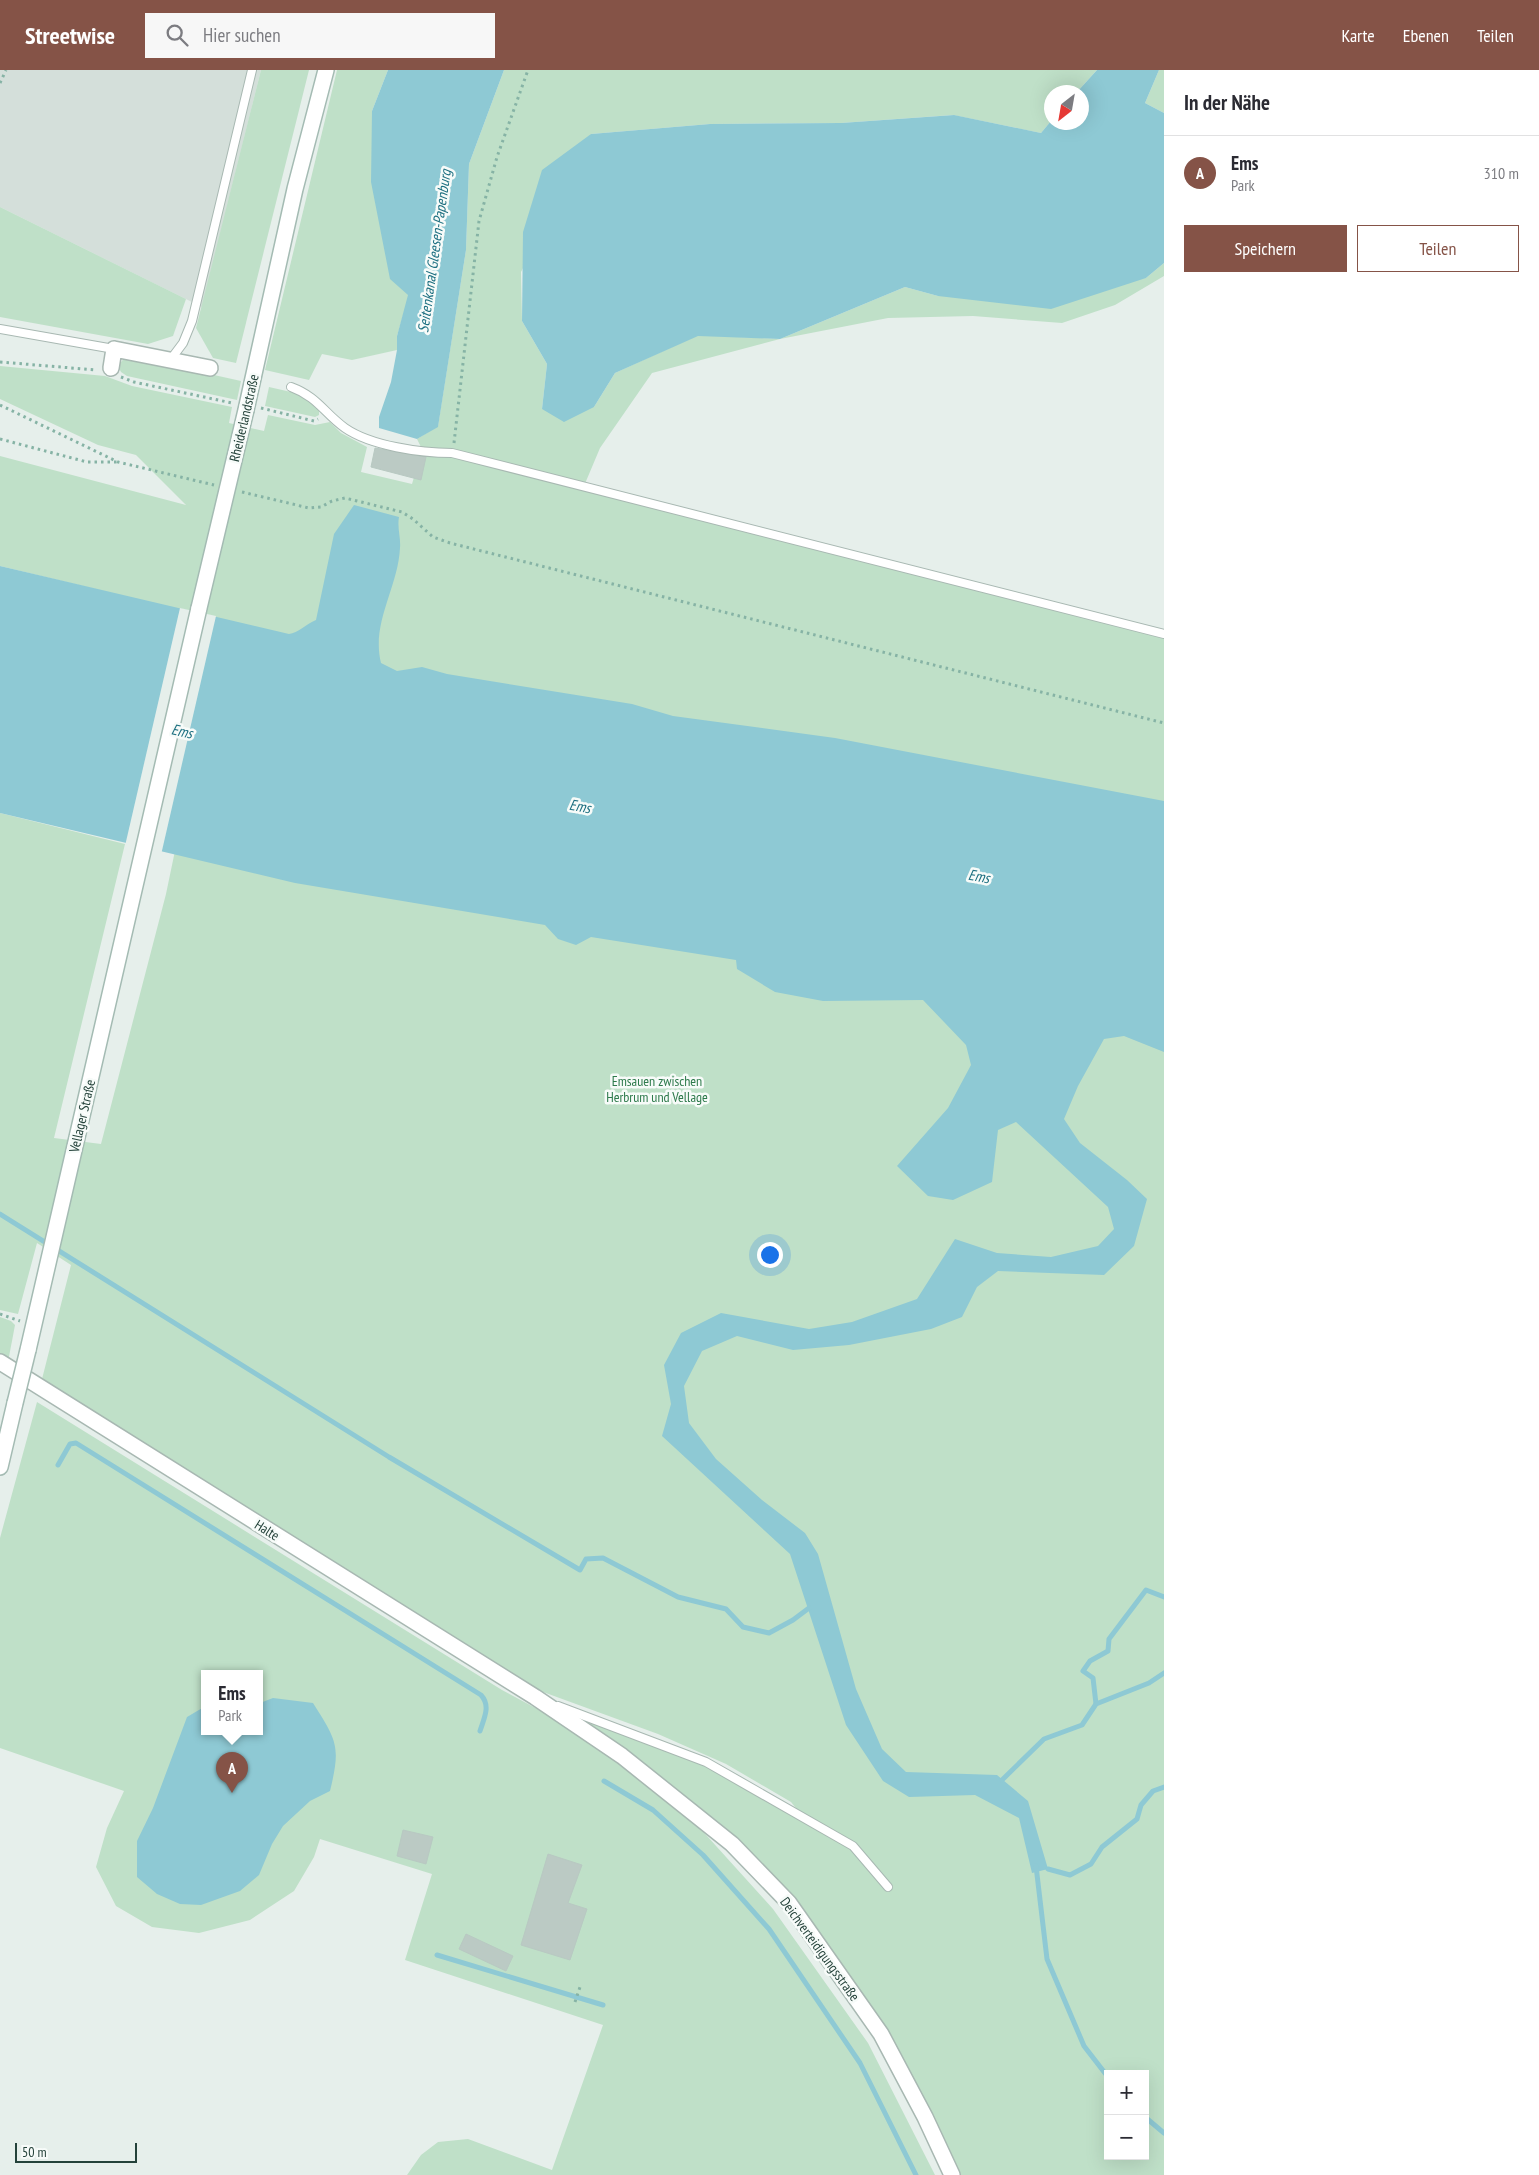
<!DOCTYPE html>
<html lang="de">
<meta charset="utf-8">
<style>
body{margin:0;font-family:"PT Sans Narrow",sans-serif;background:#f7f7f7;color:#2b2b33}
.controls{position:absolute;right:15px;bottom:15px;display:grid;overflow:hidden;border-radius:0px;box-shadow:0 5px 20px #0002}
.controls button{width:45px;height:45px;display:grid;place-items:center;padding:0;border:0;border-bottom:1px solid #e1e1e2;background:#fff;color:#2b2b33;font:25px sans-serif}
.compass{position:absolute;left:1044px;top:15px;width:45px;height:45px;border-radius:50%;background:#fff;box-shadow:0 5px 20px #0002;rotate:211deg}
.scale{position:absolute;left:15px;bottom:12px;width:122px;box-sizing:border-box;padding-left:5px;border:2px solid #24423a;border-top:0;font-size:14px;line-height:18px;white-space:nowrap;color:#24423a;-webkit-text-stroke:4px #f7fbf9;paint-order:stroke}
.you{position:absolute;left:769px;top:1184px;width:18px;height:18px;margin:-12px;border:4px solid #fff;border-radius:50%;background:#1a73e8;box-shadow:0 0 0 8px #1a73e833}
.badge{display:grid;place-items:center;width:32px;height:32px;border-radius:50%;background:#855347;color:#fff;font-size:16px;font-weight:700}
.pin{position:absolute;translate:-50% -41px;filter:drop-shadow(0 1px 2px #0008)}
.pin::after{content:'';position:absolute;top:26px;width:18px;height:15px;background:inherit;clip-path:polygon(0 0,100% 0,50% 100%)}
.popup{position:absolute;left:201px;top:1600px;width:62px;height:65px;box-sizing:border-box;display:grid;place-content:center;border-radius:0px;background:#fff;filter:drop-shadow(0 1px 4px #0005);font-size:16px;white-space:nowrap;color:#7c7c81}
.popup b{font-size:19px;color:#2b2b33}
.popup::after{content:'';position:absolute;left:50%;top:100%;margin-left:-10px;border:10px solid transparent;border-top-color:#fff}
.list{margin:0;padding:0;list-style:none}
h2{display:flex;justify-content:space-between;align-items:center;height:65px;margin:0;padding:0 20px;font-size:21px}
h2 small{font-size:16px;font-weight:400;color:#7c7c81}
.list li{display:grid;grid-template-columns:32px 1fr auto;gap:15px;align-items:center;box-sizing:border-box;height:75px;padding:0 20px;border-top:1px solid #e1e1e2}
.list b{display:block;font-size:19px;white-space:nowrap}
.list p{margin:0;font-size:16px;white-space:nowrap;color:#7c7c81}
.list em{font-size:16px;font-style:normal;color:#7c7c81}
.actions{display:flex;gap:10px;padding:15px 20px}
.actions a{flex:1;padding:11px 0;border:1px solid #855347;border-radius:0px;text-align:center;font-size:18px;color:#855347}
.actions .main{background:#855347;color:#fff}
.icon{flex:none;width:28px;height:28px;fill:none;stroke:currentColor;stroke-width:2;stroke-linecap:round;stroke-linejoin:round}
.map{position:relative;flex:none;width:1164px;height:2105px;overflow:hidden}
header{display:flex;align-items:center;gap:30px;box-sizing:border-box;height:70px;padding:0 25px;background:#855347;color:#fff}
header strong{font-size:24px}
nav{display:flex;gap:28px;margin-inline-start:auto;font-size:18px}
.search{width:350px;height:45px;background:#f7f7f7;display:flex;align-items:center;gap:12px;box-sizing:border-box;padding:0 18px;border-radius:0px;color:#7c7c81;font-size:19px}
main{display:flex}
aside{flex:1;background:#fff}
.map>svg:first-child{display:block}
</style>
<header>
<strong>Streetwise</strong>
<div class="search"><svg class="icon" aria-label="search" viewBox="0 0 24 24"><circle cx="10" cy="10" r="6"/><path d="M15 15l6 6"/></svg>Hier suchen</div>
<nav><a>Karte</a><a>Ebenen</a><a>Teilen</a></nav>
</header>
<main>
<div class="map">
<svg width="1164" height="2105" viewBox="0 0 1164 2105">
<rect width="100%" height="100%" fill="#e6efeb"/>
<polygon fill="#d4dfda" points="0,0 261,0 202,237 0,137"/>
<g fill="#bfe0c8" fill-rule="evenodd">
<polygon points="261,0 309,0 236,293 213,288 196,258"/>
<polygon points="337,0 388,0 372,41 409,225 397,266 397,280 352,290 322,284 309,310 265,300"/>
<path d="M504,0H1097L1077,22H1052L1051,51L1041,63L953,45L841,53L710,54L591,64L521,202L522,251L547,294L542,339L594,337L615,303L698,265L780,269L905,217L938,226L1146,208L1164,193V206L1115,235L1062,253L973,246L888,248L780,269L652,303L600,378L584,416L1164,564V2105H957L861,1926L728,1766L551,1633L722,1702L803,1747L791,1732L726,1694L658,1664L513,1611L41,1313L71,1195L37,1173L18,1244L0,1240V743L125,774L54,1068L101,1074L166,824L223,550L0,496V386L186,435L136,385L98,375L0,329V296L105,306L132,316L232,337L229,353L264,361L268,345L315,355L330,352L341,363L367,377L361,402L412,414L419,390L424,383L417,369L438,356L466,180L469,94ZM1108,2004H1145V2086H1108Z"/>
<polygon points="1159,0 1164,0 1164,43 1145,33"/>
<polygon points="0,137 186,229 173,266 148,274 0,247"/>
<polygon points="125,287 133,287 241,311 237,330 127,306 121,302 118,296"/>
<polygon points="269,317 304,325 319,341 319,345 315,347 265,336"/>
<polygon points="0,1247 11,1251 15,1255 8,1292 0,1287"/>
<path d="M37,1332L502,1620L558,1650L666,1728L698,1756L773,1839L868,1973L935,2105H407L421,2085L438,2072L468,2069L552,2100L603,1955L405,1890L432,1804L320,1769L314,1787L294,1821L250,1850L199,1863L152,1857L116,1836L96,1797L107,1758L124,1721L0,1678V1468ZM204,1604H260V1662H204Z"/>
</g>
<g fill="#8ec9d4">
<polygon points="388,0 504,0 469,94 466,180 438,357 417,369 379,358 379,347 391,312 397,280 397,266 408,225 390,209 371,112 372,41"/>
<polygon points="1097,0 1159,0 1145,33 1164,43 1164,193 1146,208 1051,239 938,226 905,217 780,269 698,266 615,303 594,337 564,352 542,339 547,294 522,251 523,162 542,100 591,64 710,54 841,53 954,45 1041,63 1051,51 1082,52 1082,22 1077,22"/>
<path d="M354,435L399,447C397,458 401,468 400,478C398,518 371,553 381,593L397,601L422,597L447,604L632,634L673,646L835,668L1164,731V982L1124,966L1104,969L1078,1016L1064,1049L1080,1073L1127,1110L1147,1129L1134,1176L1104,1205L998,1201L977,1217L962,1247L931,1259L849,1275L793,1280L737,1266L702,1281L684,1316L689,1353L716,1389L762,1430L805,1463L818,1484L856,1619L882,1679L906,1702L997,1705L1028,1731L1048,1799L1032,1803L1019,1748L975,1725L909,1727L883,1711L846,1655L790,1484L662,1366L671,1334L664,1295L681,1263L721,1243L809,1259L852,1252L917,1229L955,1169L997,1183L1051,1187L1098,1176L1114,1159L1108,1137L1016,1052L998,1060L992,1112L953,1130L928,1126L897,1096L948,1038L971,995L966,975L923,930L823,931L775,922L737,899L736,890L591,867L576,875L558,869L545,855L295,813L0,743V496L289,564C298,563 306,554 316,550L334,464Z"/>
<path d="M273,1628L313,1633C337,1671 341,1676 330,1721L310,1731L283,1756L272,1774L259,1805L240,1821L201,1835L180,1834L157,1824L137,1807V1771L153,1738L187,1647L204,1637V1662H260V1633Z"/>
</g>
<polygon fill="#e6efeb" points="180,538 216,546 161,785 125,776"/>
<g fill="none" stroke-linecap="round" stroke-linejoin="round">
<g stroke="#8ec9d4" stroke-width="5">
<polyline points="0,1144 389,1387 580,1500 586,1489 603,1488 678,1527 726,1539 743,1557 769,1563 793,1550 809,1538"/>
<path d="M58,1395L70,1374L76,1373L481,1625C491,1636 484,1648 480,1661"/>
<polyline points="1096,1634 1093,1608 1083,1601 1090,1591 1108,1581 1109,1569 1146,1520 1164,1527"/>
<polyline points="1002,1710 1044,1669 1082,1655 1096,1634 1149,1613 1164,1603"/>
<polyline points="604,1711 653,1740 703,1785 769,1859 860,1993 916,2105"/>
<polyline points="1036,1796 1047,1889 1084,1976 1108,2007"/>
<polyline points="1048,1799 1070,1805 1091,1794 1102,1777 1137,1749 1141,1735 1153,1721 1164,1717"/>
<polyline points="437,1885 603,1935"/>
<polyline points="1145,2047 1164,2063"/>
</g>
</g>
<g fill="#bbcac4" stroke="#b8c9c2">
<polygon points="375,378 426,387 421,410 371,397"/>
<polygon points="403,1760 433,1767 426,1794 397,1786"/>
<polygon points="548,1784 582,1795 568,1833 587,1839 570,1890 521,1875"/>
<polygon points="466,1864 513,1886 506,1901 459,1879"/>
</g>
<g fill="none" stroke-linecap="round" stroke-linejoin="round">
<g stroke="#a8b8b2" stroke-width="10">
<g id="service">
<polyline points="0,259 114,279"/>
<polyline points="171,289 183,273 192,251 252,0"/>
<path d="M291,317C318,327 324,343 345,358C371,376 421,383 452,383L1164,564"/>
<polyline points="558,1636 706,1692 853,1776 888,1817"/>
</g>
</g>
<g stroke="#a8b8b2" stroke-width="18">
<g id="minor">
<polyline points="111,298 114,279 210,298"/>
<polyline points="0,1292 535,1627 622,1686 732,1774 789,1833 881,1964 925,2047 952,2105"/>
</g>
</g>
<g stroke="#a4bbb3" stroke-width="18">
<g id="secondary">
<polyline points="246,340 295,119 326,0"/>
<polyline points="28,1280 199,538"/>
<polyline points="0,1397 15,1333"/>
</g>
</g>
<g stroke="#86b3a5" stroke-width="3" stroke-dasharray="2.5 4" stroke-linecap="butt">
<polyline points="0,13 6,0"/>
<polyline points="0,292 96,300"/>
<polyline points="121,307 134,312 232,333"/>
<polyline points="0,335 118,392 214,415"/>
<polyline points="261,338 314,351 318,349"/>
<polyline points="0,369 87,392 118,392"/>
<polyline points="454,373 479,151 497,87 528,0"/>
<polyline points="242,422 309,438 321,437 332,431 345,428 402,442 413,449 433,467 450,473 1164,653"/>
<polyline points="0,1244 20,1251"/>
<polyline points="575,1932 581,1914"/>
</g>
<use href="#service" stroke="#fff" stroke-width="8"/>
<use href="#minor" stroke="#fff" stroke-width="15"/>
<use href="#secondary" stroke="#fff" stroke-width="15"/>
<g stroke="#a4bbb3" stroke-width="18" stroke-linecap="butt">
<g id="secondary-bridge">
<polyline points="199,538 246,340"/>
<polyline points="15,1333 28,1280"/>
</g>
</g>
<use href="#secondary-bridge" stroke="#fff" stroke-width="15"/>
</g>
<g text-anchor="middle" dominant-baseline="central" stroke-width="5" stroke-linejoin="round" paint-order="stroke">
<g font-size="14" fill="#24423a" stroke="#f7fbf9">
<text transform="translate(244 348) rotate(-77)">Rheiderlandstraße</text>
<text transform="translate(82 1046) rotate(-77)">Vellager Straße</text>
<text transform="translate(267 1460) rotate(32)">Halte</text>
<text transform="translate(820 1879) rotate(54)">Deichverteidigungsstraße</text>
</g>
<g font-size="14" fill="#2d7a4b" stroke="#f7fbf9">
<text x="657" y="1011">Emsauen zwischen<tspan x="657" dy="16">Herbrum und Vellage</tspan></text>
</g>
<g font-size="15" font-style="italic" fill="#1c6f80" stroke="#f7fbf9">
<text transform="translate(434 181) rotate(-82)">Seitenkanal Gleesen-Papenburg</text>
<text transform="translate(182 661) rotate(13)">Ems</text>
<text transform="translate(580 736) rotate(10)">Ems</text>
<text transform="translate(979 806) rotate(10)">Ems</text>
</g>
</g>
</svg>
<div class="controls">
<button>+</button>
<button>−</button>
</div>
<svg class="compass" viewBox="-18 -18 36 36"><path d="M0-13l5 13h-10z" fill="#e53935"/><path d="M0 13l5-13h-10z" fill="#7c7c81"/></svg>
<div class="scale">50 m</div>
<div class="you"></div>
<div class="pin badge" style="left:232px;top:1723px">A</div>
<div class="popup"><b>Ems</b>Park</div>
</div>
<aside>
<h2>In der Nähe<small></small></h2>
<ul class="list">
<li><span class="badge">A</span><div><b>Ems</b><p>Park</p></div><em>310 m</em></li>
</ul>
<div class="actions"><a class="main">Speichern</a><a>Teilen</a></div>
</aside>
</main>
